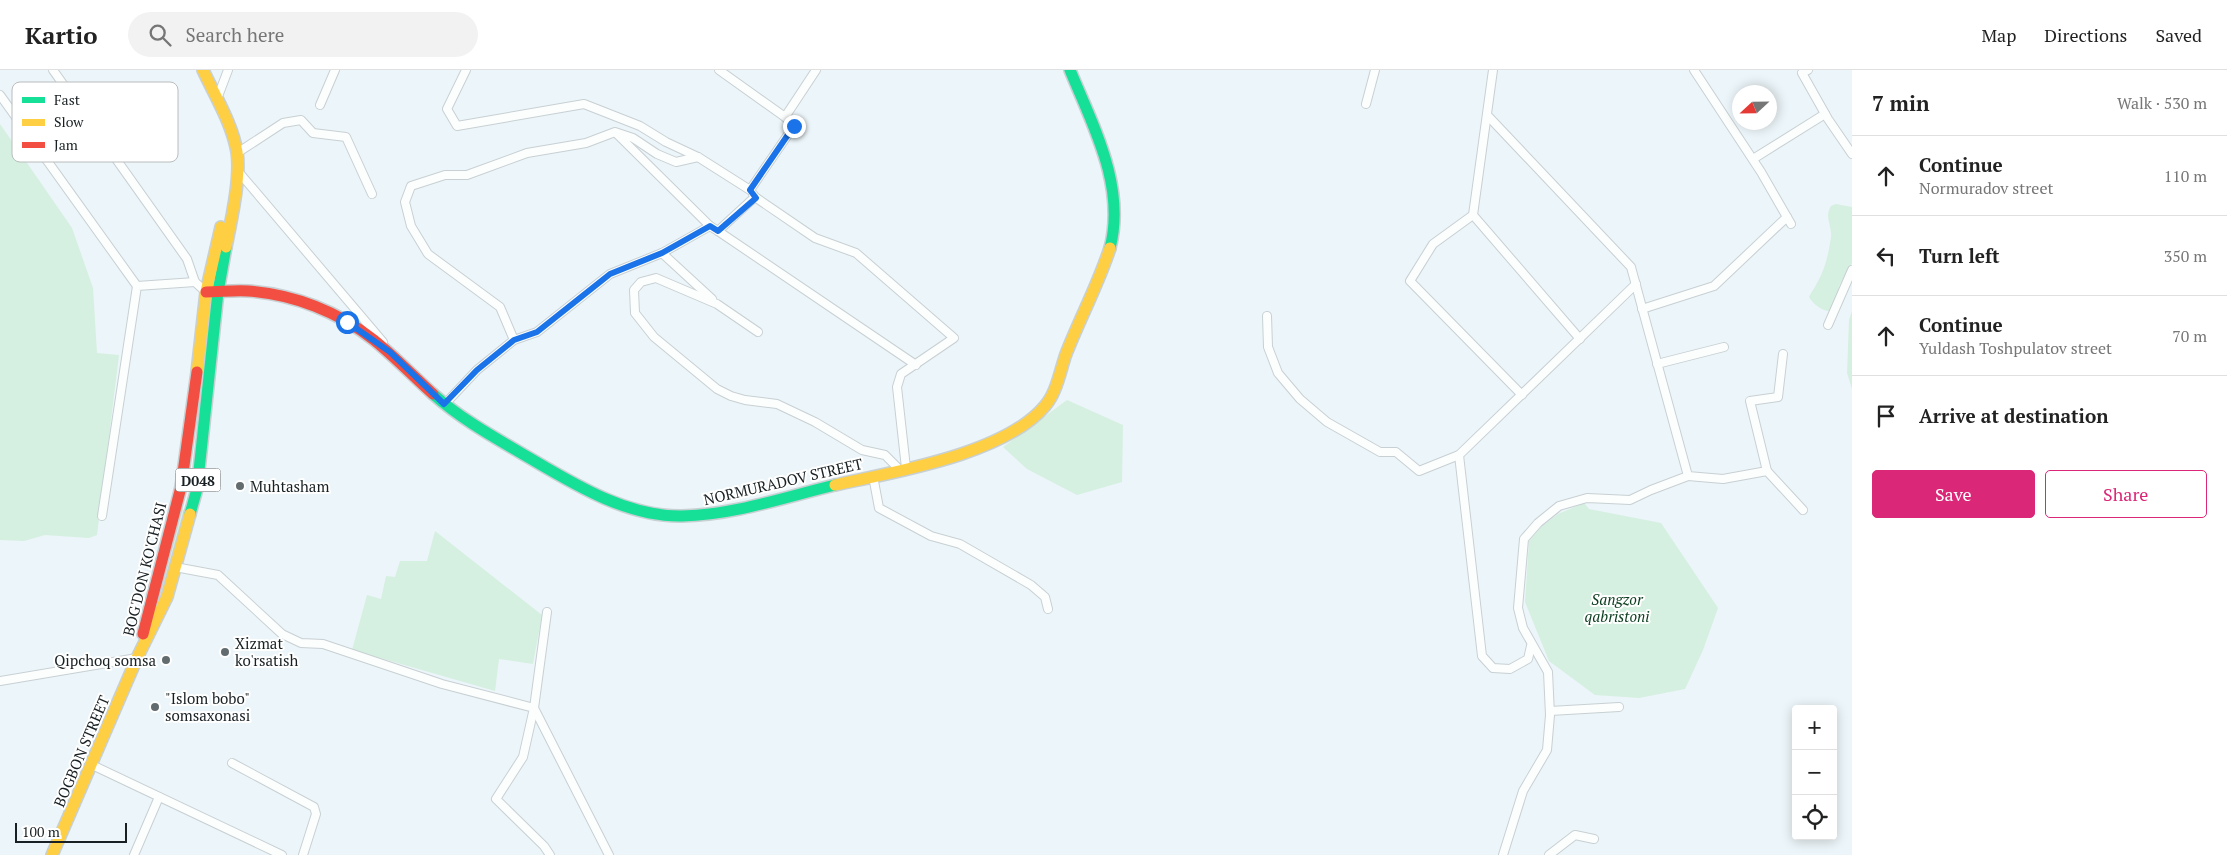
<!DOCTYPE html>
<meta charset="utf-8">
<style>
body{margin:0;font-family:"PT Serif",serif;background:#f2f2f2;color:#222}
.controls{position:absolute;right:15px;bottom:15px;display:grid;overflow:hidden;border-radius:5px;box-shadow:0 2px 12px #0003}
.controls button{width:45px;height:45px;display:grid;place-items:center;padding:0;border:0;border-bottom:1px solid #e0e0e0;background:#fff;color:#222;font:25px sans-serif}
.compass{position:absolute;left:1732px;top:15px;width:45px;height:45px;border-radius:50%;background:#fff;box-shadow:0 2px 12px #0003;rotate:248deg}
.scale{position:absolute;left:15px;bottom:12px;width:112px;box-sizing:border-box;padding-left:5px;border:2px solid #182023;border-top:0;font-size:14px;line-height:18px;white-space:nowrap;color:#182023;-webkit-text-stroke:4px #fff;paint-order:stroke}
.stop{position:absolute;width:15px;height:15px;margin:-11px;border:4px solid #1a73e8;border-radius:50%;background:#fff}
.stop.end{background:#1a73e8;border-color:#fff;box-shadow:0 1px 5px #0008}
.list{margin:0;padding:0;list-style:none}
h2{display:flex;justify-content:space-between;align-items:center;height:65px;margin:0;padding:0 20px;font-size:21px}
h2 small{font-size:16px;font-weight:400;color:#767676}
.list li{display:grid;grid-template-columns:32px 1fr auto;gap:15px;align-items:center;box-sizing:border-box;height:80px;padding:0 20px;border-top:1px solid #e0e0e0}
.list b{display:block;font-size:19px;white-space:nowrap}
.list p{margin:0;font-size:16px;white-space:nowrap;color:#767676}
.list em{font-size:16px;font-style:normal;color:#767676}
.actions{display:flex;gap:10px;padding:15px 20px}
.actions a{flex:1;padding:11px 0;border:1px solid #db2777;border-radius:5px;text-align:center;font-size:18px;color:#db2777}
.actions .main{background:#db2777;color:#fff}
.icon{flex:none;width:28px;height:28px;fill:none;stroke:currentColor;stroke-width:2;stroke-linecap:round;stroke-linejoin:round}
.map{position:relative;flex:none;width:1852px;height:785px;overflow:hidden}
header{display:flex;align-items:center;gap:30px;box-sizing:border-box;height:70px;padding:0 25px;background:#fff;border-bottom:1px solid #e0e0e0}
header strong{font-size:24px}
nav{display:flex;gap:28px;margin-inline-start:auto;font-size:18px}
.search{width:350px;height:45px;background:#f2f2f2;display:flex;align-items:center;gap:12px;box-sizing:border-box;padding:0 18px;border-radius:28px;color:#767676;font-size:19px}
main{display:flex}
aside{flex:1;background:#fff}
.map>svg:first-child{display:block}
</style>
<header>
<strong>Kartio</strong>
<div class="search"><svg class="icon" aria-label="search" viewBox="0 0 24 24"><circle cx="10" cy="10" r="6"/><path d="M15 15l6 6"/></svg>Search here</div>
<nav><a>Map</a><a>Directions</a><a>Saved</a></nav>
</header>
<main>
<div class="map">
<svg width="1852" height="785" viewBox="0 0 1852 785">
<rect width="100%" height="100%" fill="#ecf5f9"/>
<g fill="#d5f0e0">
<polygon points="0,54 72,158 93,218 97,283 119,285 97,465 89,468 45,465 24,471 0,470"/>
<path d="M1836,134L1852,137V193L1839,216L1838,226L1834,241C1824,243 1814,235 1809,227C1811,222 1815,218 1817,213C1825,200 1829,182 1831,167C1832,155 1824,147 1831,136Z"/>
<polygon points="1852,241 1852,319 1847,303 1849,250"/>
<polygon points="1067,330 1123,355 1122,412 1077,425 1027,399 1003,377"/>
<polygon points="1584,433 1589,439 1661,453 1718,538 1703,580 1685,619 1639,628 1595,625 1549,591 1525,532 1529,471 1542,456 1558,444"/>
<polygon points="184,439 185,442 163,521 161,522 159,520 181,440"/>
<polygon points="435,461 542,545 533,594 499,589 495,621 352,580 367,525 381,529 386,506 395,507 400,491 427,491"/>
</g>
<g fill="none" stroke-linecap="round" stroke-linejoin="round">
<g stroke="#c8d0d3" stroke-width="10">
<g id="street">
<polyline points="53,0 187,189 195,212 206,222"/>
<polyline points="466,0 447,39 457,56 584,34 640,56 666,72 698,87 750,120 794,56 785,47 816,0"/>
<polyline points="719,0 785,47"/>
<polyline points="1493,0 1473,145 1580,269"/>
<polyline points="1694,0 1761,102 1791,154"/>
<polyline points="1808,0 1802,3 1828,49 1852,84"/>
<polyline points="0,25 137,216"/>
<polyline points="217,29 228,0"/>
<polyline points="1366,34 1375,0"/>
<polyline points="320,35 335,0"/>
<polyline points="1488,46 1631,197 1688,406 1723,409 1767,401 1803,440"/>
<polyline points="617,64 710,156"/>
<polyline points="237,83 283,53 301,50 313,63 346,67 372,124"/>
<polyline points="1753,89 1825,44"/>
<polyline points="237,100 383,272"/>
<polyline points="755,127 815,168 856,183 954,268 901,304 897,317 906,398"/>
<polyline points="1473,145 1433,174 1410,211 1522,325"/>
<polyline points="718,161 916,295"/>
<polyline points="662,183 712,229"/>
<polyline points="1642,239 1714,216 1787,147"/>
<polyline points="1267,246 1268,277 1278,303 1300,329 1327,352 1380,382 1396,382 1419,401 1459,385 1636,214"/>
<polyline points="1828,255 1852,200"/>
<polyline points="758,262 717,234 656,208 641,212 634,220 635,243 654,267 717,319 731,326 745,330 777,334 815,352 862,380 885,385 900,400"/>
<polyline points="514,270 500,237 428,184 411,156 405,132 411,116 445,105 467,105 527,83 586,73 615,62 633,68 657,84 676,92 698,87"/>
<polyline points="1657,294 1724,277"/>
<polyline points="444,335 477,300 514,270 537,262 610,204 662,183 710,156 718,161 755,127 753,124"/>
<polyline points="1459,385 1482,586 1493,598 1510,599 1528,589 1531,576"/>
<polyline points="1767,401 1750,331 1778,327 1783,284"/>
<polyline points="873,406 879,438 931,466 960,474 1031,515 1045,527 1048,539"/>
<polyline points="102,446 137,216 195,212"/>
<polyline points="175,497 218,505 282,564 301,573 323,574 442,614 534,638 523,687 496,729 544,776 550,785"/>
<polyline points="547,542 534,638 609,785"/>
<polyline points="0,611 137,588"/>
<polyline points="1550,641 1619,637"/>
<polyline points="232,693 314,737 316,744 303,785"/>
<polyline points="92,695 282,785"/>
<polyline points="134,785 159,727"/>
<polyline points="1503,785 1523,721 1547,680 1550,645 1548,602 1523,558 1518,538 1524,469 1538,453 1559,436 1587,428 1630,430 1651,420 1688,406"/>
<polyline points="1549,785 1575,765 1594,769"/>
</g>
</g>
<g stroke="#c8d0d3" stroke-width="14">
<g id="fast">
<path d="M1070,0C1093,56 1126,116 1110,178"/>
<path d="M433,324C460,348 490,365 521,383C569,411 624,447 682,446C734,445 785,427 835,415"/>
<polyline points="190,444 197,419 218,222 226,177"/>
</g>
</g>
<g stroke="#c8d0d3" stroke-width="14">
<g id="slow">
<path d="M203,0C215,26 232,53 237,82C241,108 231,151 226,177"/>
<polyline points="197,302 206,222 221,157"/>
<path d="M835,415C894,402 1005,384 1045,336C1057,322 1060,301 1066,284C1080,248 1098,215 1110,178"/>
<polyline points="52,785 137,588 167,527 190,444"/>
</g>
</g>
<g stroke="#c8d0d3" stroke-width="14">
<g id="jam">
<path d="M206,222C220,222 234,220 248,221C293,224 339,242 374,270C395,287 413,306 433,324"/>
<polyline points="143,564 181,417 197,302"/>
</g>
</g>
<use href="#street" stroke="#fcfefe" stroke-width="8"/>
<use href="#fast" stroke="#16e098" stroke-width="11"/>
<use href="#slow" stroke="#ffcf43" stroke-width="11"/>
<use href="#jam" stroke="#f24e42" stroke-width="11"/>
</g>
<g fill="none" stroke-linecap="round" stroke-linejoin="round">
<polyline stroke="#1a73e8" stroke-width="6" points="347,252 390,282 444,334 477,300 514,270 537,262 610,204 662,183 710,156 718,161 756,128 750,120 794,56"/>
</g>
<g fill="#626b6e" stroke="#fff" stroke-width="2">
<circle cx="240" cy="416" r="5"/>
<circle cx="225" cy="582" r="5"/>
<circle cx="166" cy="590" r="5"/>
<circle cx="155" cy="637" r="5"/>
</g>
<g text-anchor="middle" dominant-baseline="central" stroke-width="4" stroke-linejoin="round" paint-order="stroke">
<rect fill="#fff" stroke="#5d6365" stroke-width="1" x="175.5" y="398.5" width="45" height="23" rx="4"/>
<g font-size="14" font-weight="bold" fill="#182023">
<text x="198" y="410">D048</text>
</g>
<g font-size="15" fill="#182023" stroke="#fff">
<text transform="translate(783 411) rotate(-13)">NORMURADOV STREET</text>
<text transform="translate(144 499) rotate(-76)">BOG'DON KO'CHASI</text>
<text transform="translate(81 681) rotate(-67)">BOGBON STREET</text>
</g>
<g font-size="15" fill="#182023" stroke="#fff" text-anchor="start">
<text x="250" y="416">Muhtasham</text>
<text x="235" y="573">Xizmat<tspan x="235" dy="17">ko'rsatish</tspan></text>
<text x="156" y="590" text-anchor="end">Qipchoq somsa</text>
<text x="165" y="628">"Islom bobo"<tspan x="165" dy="17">somsaxonasi</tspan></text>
</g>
<g font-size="15" font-style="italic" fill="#0a3c1e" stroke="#fff">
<text x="1617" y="529">Sangzor<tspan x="1617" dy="17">qabristoni</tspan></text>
</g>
</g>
<rect x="12" y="12" width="166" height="80" rx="8" fill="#fff" stroke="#babcbd" stroke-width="1"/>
<rect x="22" y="27" width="23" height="6" fill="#16e098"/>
<rect x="22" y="49" width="23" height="7" fill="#ffcf43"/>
<rect x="22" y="72" width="23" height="6" fill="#f24e42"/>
<g font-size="14" fill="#182023">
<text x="54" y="35">Fast</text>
<text x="54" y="57">Slow</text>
<text x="54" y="80">Jam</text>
</g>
</svg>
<div class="controls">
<button>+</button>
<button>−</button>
<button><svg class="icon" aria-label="locate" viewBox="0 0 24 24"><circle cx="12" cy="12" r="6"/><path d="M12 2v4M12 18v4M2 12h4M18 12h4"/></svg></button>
</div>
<svg class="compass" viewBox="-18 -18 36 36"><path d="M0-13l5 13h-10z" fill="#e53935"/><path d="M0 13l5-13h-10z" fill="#767676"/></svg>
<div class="scale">100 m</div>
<div class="stop" style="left:347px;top:252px"></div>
<div class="stop end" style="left:794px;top:56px"></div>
</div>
<aside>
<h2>7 min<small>Walk · 530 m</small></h2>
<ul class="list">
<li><svg class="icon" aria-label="ahead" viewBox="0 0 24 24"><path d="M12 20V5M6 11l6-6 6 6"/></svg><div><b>Continue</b><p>Normuradov street</p></div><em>110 m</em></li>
<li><svg class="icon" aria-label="left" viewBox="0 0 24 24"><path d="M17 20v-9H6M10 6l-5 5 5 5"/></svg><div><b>Turn left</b></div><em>350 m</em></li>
<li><svg class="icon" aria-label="ahead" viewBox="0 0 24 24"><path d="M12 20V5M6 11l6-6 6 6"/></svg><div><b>Continue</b><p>Yuldash Toshpulatov street</p></div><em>70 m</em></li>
<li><svg class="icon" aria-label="arrive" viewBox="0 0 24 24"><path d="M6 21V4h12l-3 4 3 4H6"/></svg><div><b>Arrive at destination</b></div></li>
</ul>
<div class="actions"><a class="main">Save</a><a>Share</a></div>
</aside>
</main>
